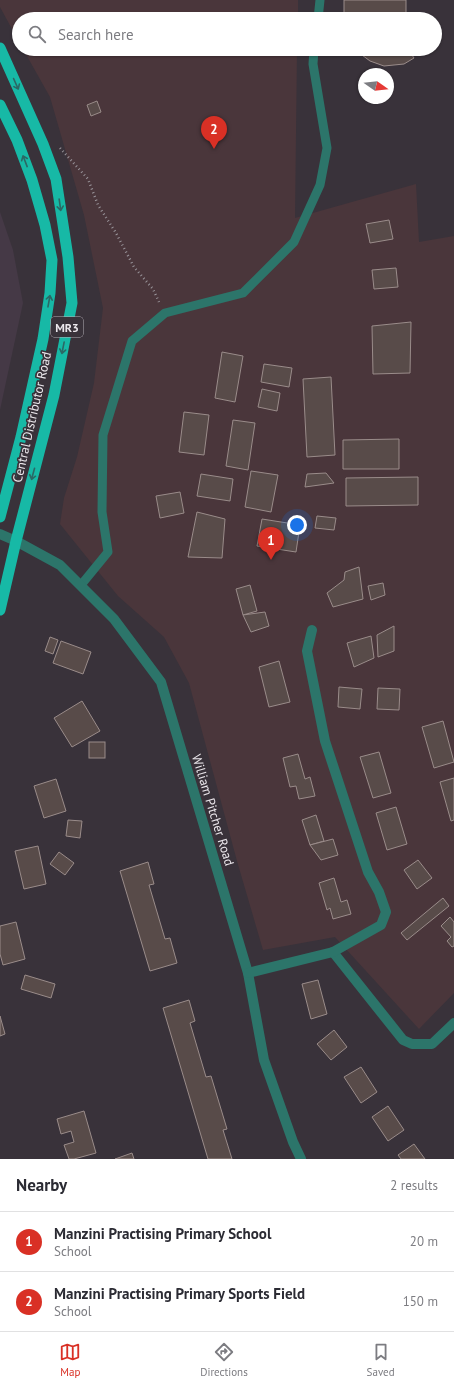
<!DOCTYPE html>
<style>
body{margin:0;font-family:"PT Sans",sans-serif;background:#f7f7f7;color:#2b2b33}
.compass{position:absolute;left:358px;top:68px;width:36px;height:36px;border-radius:50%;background:#fff;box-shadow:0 1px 3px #0004;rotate:104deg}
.you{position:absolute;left:297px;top:525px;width:14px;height:14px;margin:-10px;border:3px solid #fff;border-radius:50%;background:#1a73e8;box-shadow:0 0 0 6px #1a73e833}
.badge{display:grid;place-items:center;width:26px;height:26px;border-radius:50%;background:#d93025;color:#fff;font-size:13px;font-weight:700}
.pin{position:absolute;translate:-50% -33px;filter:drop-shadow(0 1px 2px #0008)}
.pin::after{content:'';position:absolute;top:21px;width:14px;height:12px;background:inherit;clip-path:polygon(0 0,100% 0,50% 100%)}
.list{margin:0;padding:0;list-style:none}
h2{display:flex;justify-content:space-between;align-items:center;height:52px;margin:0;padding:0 16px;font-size:17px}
h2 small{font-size:13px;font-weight:400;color:#7c7c81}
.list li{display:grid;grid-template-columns:26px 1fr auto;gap:12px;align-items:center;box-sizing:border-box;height:60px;padding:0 16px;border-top:1px solid #e1e1e2}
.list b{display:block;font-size:15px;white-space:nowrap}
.list p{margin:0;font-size:13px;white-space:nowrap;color:#7c7c81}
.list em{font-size:13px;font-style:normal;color:#7c7c81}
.icon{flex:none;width:22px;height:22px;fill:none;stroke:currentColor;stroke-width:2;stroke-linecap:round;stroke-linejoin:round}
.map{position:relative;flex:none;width:454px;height:1159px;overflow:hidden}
.search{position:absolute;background:#fff;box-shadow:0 1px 3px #0004;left:12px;right:12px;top:12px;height:44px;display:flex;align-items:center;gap:10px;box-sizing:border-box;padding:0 14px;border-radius:22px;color:#7c7c81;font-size:15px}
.sheet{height:172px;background:#fff}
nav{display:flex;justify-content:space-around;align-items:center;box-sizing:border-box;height:56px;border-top:1px solid #e1e1e2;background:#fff;font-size:11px;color:#7c7c81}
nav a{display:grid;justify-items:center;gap:2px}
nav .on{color:#d93025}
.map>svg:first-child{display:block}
</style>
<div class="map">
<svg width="454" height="1159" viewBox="0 0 454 1159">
<rect width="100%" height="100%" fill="#39323a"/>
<polygon fill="#453946" points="0,212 13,250 23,303 0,410"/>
<g fill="#4a363b">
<polygon points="0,0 298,0 298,19 19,19 19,42 0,7"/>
<polygon points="23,49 297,49 295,218 416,184 419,242 454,236 454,993 419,1029 335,937 263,950 237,861 189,683 164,637 118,596 60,524 64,498 77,457 94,383 103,308 84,215 50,97"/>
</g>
<g fill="#584b49" stroke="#9a8c8a">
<rect x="344" y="0" width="62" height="19"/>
<polygon points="354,49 408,49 414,58 404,64 384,66 370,61"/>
<polygon points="97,101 101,112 91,116 87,105"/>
<polygon points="389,220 393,239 370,243 366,224"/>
<polygon points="396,268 398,287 374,289 372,270"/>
<polygon points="411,322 410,373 373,374 372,326"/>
<polygon points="222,352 243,356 235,402 215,398"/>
<polygon points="264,364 292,368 289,387 261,382"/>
<polygon points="331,377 335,455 307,457 303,379"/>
<polygon points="262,389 280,393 277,411 258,407"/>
<polygon points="184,412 209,415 204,455 179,452"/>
<polygon points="233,420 255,423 248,470 226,466"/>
<polygon points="399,439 399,469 343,469 343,440"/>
<polygon points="251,471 278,475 271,512 245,507"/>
<polygon points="326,473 334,483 305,487 307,474"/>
<polygon points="201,474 233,479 230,501 197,496"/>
<polygon points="418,477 418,505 346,506 346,478"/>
<polygon points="180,492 184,513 160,518 156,496"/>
<polygon points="197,512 225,519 222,558 188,557"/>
<polygon points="317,516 336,518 334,530 315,528"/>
<polygon points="262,519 300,525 296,552 257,546"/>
<polygon points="359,567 363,599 333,607 327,593 344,580 345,572"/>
<polygon points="383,583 385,595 371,600 368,586"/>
<polygon points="250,585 257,611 243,615 236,589"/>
<polygon points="265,612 269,626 251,632 243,615"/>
<polygon points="394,626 394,651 378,657 377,635"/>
<polygon points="371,636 374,658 354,667 347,643"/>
<polygon points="50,637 58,640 53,654 45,651"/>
<polygon points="61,641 91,652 83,674 53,663"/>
<polygon points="279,661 290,702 269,707 259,667"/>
<polygon points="339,687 362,689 360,709 338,707"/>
<polygon points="378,688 400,689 399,710 377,709"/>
<polygon points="82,701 100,731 72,747 54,718"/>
<polygon points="443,721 454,762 434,768 422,727"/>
<rect x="89" y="742" width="16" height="16"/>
<polygon points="379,752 391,793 373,798 360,757"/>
<polygon points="298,754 305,779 310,777 315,796 299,799 296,786 290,787 283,758"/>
<polygon points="454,778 454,820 451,821 440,782"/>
<polygon points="56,779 66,811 44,818 34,786"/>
<polygon points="396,807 407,844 387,850 376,813"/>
<polygon points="316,815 324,841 310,845 302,820"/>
<polygon points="68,820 82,821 80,838 66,836"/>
<polygon points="333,839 338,855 321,860 310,845"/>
<polygon points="38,846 46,884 24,889 15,851"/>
<polygon points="59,852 74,863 65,875 50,864"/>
<polygon points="418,860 432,878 417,889 404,870"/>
<polygon points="148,862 154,884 149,885 165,939 170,938 177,963 150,971 120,871"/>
<polygon points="334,878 341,902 347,900 351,914 333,919 330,908 327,910 319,883"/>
<polygon points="443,898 449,906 407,940 401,933"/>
<polygon points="450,917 454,922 454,946 452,947 447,941 451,937 441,926"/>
<polygon points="16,922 25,959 3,965 0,954 0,926"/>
<polygon points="25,975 55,984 51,998 21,989"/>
<polygon points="318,980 327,1014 311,1019 302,984"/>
<polygon points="189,1000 195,1021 190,1023 206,1077 211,1076 227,1129 223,1130 232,1159 208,1159 163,1008"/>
<polygon points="0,1016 5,1034 0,1036"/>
<polygon points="334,1030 347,1047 331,1060 317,1044"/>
<polygon points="361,1067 377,1092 361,1103 344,1077"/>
<polygon points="388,1106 404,1130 388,1141 372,1117"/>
<polygon points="84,1111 96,1153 74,1159 69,1159 64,1145 74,1142 71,1131 61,1134 57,1119"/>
<polygon points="414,1144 425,1159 401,1159 398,1155"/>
<polygon points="132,1153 134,1159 115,1159"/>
</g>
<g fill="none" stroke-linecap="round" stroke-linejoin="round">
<polyline stroke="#99949a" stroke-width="2.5" stroke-dasharray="1 3" stroke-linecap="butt" points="60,148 88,179 98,205 116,233 134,267 153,289 159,302"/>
<g stroke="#2c756a" stroke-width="9">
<polyline points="318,19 320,0"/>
<polyline points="81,585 108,552 102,512 103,435 132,341 165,313 243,293 294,242 320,185 327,148 313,64 314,49"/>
</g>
<g stroke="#2c756a" stroke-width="10">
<polyline points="0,534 16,541 60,565 114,619 161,682 248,973 264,1060 293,1142 301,1159"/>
<polyline points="333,952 403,1040 412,1044 432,1044 454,1023"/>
<polyline points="248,973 333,952 381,925 386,912 379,892 368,872 325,741 307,651 312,630"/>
</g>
<g stroke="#17b9a6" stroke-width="11">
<polyline points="0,48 43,144 56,179 68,257 72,303 54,395 16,541 0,610"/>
<polyline points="0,105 17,140 32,180 45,225 52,260 50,293 43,339 21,437 0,517"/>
</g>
</g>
<defs><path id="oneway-shaft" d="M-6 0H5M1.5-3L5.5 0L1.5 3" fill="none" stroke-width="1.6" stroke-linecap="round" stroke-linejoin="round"/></defs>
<g stroke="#2b6865">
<use href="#oneway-shaft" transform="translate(16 84) rotate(66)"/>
<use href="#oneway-shaft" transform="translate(25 161) rotate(-111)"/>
<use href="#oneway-shaft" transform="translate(60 205) rotate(82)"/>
<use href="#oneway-shaft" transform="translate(49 301) rotate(-80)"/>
<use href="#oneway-shaft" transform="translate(63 348) rotate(101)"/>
<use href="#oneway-shaft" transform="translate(33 474) rotate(105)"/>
</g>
<g text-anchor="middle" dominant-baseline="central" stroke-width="3.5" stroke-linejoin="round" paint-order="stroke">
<rect fill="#39323a" stroke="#b6b1b7" stroke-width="1" x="51" y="317" width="32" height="20" rx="3"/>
<g font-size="12" font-weight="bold" fill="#ebe7ec">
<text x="67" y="327">MR3</text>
</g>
<g font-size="13" fill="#ebe7ec" stroke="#39323a">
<text transform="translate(32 417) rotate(-77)">Central Distributor Road</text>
<text transform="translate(213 810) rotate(73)">William Pitcher Road</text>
</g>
</g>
</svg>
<svg class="compass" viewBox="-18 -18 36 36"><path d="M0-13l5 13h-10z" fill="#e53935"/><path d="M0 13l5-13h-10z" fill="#7c7c81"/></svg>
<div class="you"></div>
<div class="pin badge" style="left:271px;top:560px">1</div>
<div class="pin badge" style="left:214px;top:149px">2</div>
<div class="search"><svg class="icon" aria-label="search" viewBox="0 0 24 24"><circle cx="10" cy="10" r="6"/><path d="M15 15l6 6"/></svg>Search here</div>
</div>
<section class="sheet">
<h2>Nearby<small>2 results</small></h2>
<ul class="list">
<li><span class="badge">1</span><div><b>Manzini Practising Primary School</b><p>School</p></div><em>20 m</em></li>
<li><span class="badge">2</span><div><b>Manzini Practising Primary Sports Field</b><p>School</p></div><em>150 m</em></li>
</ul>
</section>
<nav>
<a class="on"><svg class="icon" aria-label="map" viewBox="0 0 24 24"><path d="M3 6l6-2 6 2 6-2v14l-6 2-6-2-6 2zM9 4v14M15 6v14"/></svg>Map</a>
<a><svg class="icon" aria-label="directions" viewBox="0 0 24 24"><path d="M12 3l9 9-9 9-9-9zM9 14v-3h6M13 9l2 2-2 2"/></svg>Directions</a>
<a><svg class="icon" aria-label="saved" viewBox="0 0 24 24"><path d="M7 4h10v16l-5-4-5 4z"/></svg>Saved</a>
</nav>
